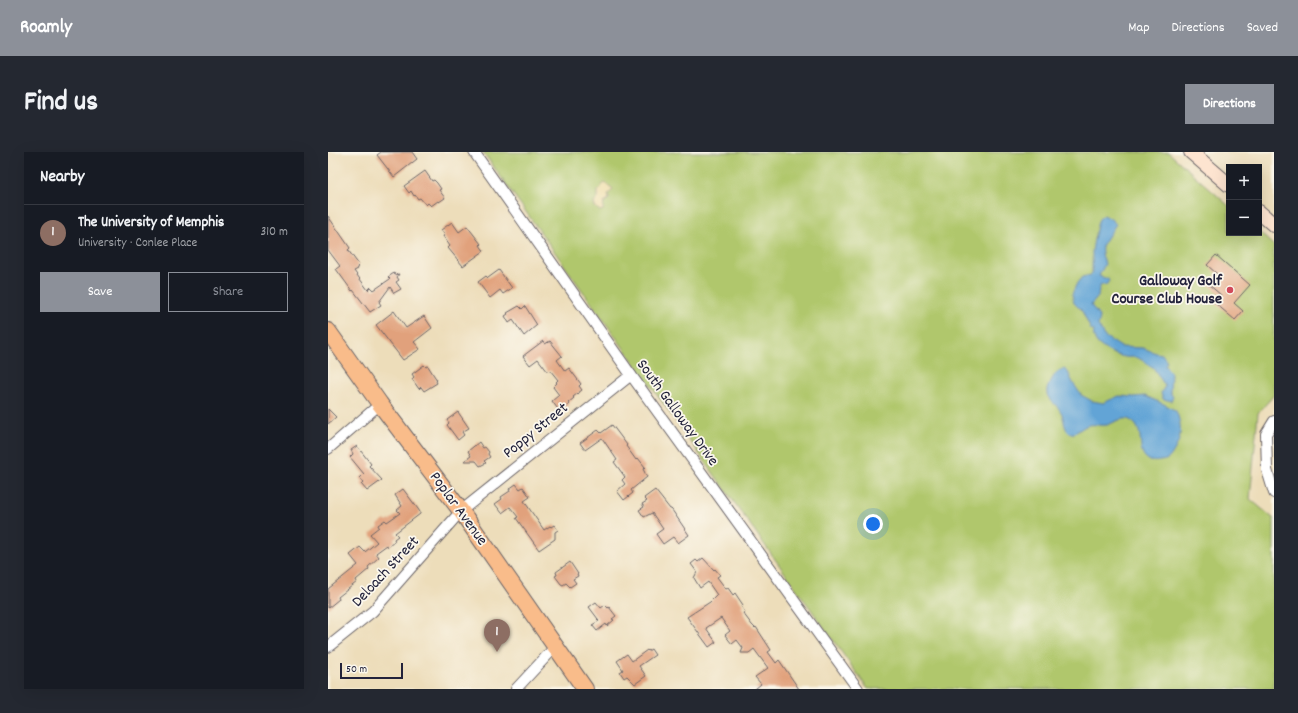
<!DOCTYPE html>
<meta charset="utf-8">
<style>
body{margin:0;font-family:Dekko,sans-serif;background:#242831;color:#f1f3f6}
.controls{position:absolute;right:12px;top:12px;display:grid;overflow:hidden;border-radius:0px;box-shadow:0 4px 16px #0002}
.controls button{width:36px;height:36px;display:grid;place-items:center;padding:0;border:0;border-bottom:1px solid #363941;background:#171b24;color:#f1f3f6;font:20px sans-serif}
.scale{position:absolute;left:12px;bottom:10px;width:63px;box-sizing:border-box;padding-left:4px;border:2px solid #22223b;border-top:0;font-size:11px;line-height:14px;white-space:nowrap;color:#22223b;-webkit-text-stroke:3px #fbf7ec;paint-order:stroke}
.you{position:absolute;left:545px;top:372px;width:14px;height:14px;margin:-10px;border:3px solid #fff;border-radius:50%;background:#1a73e8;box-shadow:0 0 0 6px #1a73e833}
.badge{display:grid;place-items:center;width:26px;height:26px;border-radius:50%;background:#8c9099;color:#fff;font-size:13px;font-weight:700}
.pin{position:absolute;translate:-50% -33px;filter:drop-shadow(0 1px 2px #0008)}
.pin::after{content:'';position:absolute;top:21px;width:14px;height:12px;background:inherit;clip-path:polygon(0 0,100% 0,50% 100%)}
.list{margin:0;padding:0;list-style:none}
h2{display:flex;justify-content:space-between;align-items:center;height:52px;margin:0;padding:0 16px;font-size:17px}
h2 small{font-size:13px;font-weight:400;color:#9ea1a6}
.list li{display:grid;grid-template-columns:26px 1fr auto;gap:12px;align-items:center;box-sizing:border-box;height:56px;padding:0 16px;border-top:1px solid #363941}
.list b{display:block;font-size:15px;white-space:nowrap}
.list p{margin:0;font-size:13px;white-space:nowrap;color:#9ea1a6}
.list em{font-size:13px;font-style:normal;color:#9ea1a6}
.actions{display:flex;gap:8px;padding:12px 16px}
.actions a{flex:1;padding:9px 0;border:1px solid #8c9099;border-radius:0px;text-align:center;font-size:14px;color:#8c9099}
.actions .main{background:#8c9099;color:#fff}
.map{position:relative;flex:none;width:946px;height:537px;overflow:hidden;border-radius:0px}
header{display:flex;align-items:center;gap:24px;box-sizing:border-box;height:56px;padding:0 20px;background:#8c9099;color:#fff}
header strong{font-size:19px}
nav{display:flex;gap:22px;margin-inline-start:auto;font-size:14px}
.intro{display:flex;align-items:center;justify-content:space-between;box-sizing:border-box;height:96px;padding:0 24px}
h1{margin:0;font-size:28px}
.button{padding:10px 18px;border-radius:0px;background:#8c9099;color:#fff;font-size:14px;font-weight:700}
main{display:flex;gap:24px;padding:0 24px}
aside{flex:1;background:#171b24;border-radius:0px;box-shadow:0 4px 16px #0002}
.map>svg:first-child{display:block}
</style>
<header>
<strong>Roamly</strong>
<nav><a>Map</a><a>Directions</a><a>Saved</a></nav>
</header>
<div class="intro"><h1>Find us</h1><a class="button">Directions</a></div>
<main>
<aside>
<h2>Nearby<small></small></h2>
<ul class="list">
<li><span class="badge" style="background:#8d6e63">1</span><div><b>The University of Memphis</b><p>University · Conlee Place</p></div><em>310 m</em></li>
</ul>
<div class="actions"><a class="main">Save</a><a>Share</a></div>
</aside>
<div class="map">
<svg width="946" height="537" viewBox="0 0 946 537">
<rect width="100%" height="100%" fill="#fbf7ec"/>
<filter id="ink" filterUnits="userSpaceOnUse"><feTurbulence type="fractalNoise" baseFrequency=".025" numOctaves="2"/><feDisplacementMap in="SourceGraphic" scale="8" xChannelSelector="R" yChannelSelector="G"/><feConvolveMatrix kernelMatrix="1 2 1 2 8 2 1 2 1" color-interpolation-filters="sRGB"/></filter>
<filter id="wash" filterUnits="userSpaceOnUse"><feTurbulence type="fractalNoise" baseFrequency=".012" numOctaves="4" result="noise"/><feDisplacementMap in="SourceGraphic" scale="16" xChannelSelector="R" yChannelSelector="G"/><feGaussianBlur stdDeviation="0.9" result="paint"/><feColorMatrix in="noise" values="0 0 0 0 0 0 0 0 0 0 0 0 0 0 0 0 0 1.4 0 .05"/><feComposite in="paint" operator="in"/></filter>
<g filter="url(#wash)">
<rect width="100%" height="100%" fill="#edddba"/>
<polygon fill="#b0c76c" stroke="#697454" points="155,0 840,0 901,54 901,81 931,80 946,94 946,243 930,261 922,347 946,367 946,537 540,537"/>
<path fill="#eeda9e" stroke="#887e6c" d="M277,31L284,36L285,38L280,42L281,47L276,50L275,58L272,59L267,55L266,51L270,46V39C273,36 274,32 277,31Z"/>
<g fill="#62a4d6" stroke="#426388">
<path d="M776,63L783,67L788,72L774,94C773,101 775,105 777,112L771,124L780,127L781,129L778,133H773L771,137L770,145L763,153L772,166L770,173L776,184L793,195L815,196L828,201L834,202L839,209L837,213L843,221L842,240L845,245L843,249L835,247L833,241L837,234L825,215C820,214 817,209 812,207C808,204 802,206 797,205C786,203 762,193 766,179L763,178L754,159L746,151L744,142L749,131L754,125L763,123C765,115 764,109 764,101C764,96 769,71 771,67C773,65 774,65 776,63Z"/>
<path d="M735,217L738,218L740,220L744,229L753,243L764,249L775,251L791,244L806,245L817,244L838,253L848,259C854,272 854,285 847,297C842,305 842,308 832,309C827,310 822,310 818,306C808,297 818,277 802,268C795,264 786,271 779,273C771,274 765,271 758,274C753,276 747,283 742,281C736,278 736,267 734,262C728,248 711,247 723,229C726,223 729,219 735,217Z"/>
</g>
<g id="blocks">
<g fill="#e1a17b">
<polygon points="53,0 84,0 89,7 66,25 49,3"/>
<polygon points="97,19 104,29 106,28 109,31 113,37 111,38 117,46 111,50 110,49 103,54 100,51 98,53 92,46 90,47 87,43 86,44 83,39 81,41 76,34"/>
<polygon points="0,64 22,96 20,98 31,113 29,115 30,117 26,119 40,138 43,135 46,138 62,127 60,125 66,121 67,123 71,122 69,125 71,128 68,130 73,137 66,141 62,135 51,150 53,153 42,160 25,138 24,139 8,117 12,114 0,98"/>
<polygon points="124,70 131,80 139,74 153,92 152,93 156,99 135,114 120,96 122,94 115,84 117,83 113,78"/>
<polygon points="888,103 922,133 906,151 915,159 907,168 887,151 893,143 880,132 889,122 879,113"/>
<polygon points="171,118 184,136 175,142 172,138 162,146 150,130 158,124 160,126"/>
<polygon points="191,154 194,157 197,154 209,173 196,184 185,168 181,171 177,164 180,162 179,161"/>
<polygon points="66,159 78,176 96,164 104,176 86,190 92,197 75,208 48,173"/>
<polygon points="215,189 217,192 222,189 234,204 229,208 237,219 241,216 253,232 251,234 254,238 245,245 246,246 240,251 242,252 232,260 224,249 231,243 225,235 229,231 228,230 230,228 222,218 220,220 210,207 202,213 195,204"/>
<polygon points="96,213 98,215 100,214 105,222 109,228 108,229 109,231 96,239 93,235 91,237 84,227 86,225 84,222"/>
<polygon points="0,257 8,265 0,272"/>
<polygon points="130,260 141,276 134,280 136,283 130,288 119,273 121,271 119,268"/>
<polygon points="284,273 299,293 298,294 308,308 310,306 317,315 315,317 319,325 303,338 305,341 296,348 289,339 297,332 294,328 297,325 286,310 289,308 274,286 257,298 252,291 270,278 273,281"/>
<polygon points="151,290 155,296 157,295 161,300 160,302 162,305 156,309 158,311 152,314 148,309 136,309 143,304 140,299"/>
<polygon points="29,294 43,312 41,314 54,328 39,339 33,332 35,330 32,326 36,322 22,305 25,302 23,298"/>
<polygon points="188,332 192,337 195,335 202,345 196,349 216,378 222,374 223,375 226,373 230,378 227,380 227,387 211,398 188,366 190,365 182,355 174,361 167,352 174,347 173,345 182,339 181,337"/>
<polygon points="75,337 90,357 92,360 92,362 67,381 70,384 66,387 67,389 60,395 59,393 48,401 51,405 40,415 41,417 28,428 29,430 10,445 11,447 0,456 0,437 30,413 22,403 32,395 37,400 49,390 42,382 51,375 50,373 57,368 59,370 72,361 69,358 74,354 67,343"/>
<polygon points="327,338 342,357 343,357 344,358 361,383 350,391 345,385 335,392 328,382 335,377 324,361 316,365 311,358 316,355 314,352 319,349 316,346"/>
<polygon points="375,406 386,418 387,417 392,423 389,425 398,437 400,436 405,443 407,441 415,453 413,454 417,460 415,461 424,473 427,476 428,475 443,498 440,500 448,511 451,508 471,537 427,537 433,532 427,525 440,516 426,497 421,501 413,501 415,496 409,488 404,492 397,483 402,479 393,466 378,476 388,490 381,495 359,465 382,450 389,443 380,430 372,436 366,426 369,420 363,412 368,408 370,410"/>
<polygon points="242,410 250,422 249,422 250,424 245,427 248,431 242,435 238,431 235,433 233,432 227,424 229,423 228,420"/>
<polygon points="268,450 273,456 277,453 280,456 281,455 288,464 284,467 286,468 279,474 278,472 269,479 264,473 271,469 269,467 270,467 261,455"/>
<polygon points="323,497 327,503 311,514 318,524 307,532 299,524 296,526 292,520 295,518 289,509 299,502 304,509 319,498 320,499"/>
</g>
</g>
</g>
<g filter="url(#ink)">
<use href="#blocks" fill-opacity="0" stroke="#696367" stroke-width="1"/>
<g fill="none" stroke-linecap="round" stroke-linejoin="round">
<g stroke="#696367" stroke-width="12">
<g id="minor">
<polyline points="146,0 303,223 530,537"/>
<polyline points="946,269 938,282 939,318 946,341"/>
<polyline points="0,297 52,252"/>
<polyline points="0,495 45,459 133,359 303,223"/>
<polyline points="188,537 227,495"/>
</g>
</g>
<g stroke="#696367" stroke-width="16">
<g id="secondary">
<polyline points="863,0 901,33"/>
<polyline points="931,60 946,73"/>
</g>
</g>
<g stroke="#696367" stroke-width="18">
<polyline id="primary" points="0,179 52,252 133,359 257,537"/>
</g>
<use href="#minor" stroke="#fff" stroke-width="10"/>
<use href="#secondary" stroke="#fde4d0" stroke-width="14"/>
<use href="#primary" stroke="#f9bc8a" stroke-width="16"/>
</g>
</g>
<circle fill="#d1495b" stroke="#fbf7ec" stroke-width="1.5" cx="902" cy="138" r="4"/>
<g text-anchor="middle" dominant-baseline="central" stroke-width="3.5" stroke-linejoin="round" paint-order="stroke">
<g font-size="16" font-weight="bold" fill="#22223b" stroke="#fbf7ec" text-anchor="end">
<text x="894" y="129">Galloway Golf<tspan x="894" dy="18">Course Club House</tspan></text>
</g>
<g font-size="16" fill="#22223b" stroke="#fbf7ec">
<text transform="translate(349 261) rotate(54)">South Galloway Drive</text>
<text transform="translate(208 279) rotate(-39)">Poppy Street</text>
<text transform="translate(130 357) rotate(54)">Poplar Avenue</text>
<text transform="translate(58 420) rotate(-47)">Deloach Street</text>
</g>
</g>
</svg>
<div class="controls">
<button>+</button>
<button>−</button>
</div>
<div class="scale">50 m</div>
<div class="you"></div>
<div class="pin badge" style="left:169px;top:500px;background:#8d6e63">1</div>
</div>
</main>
